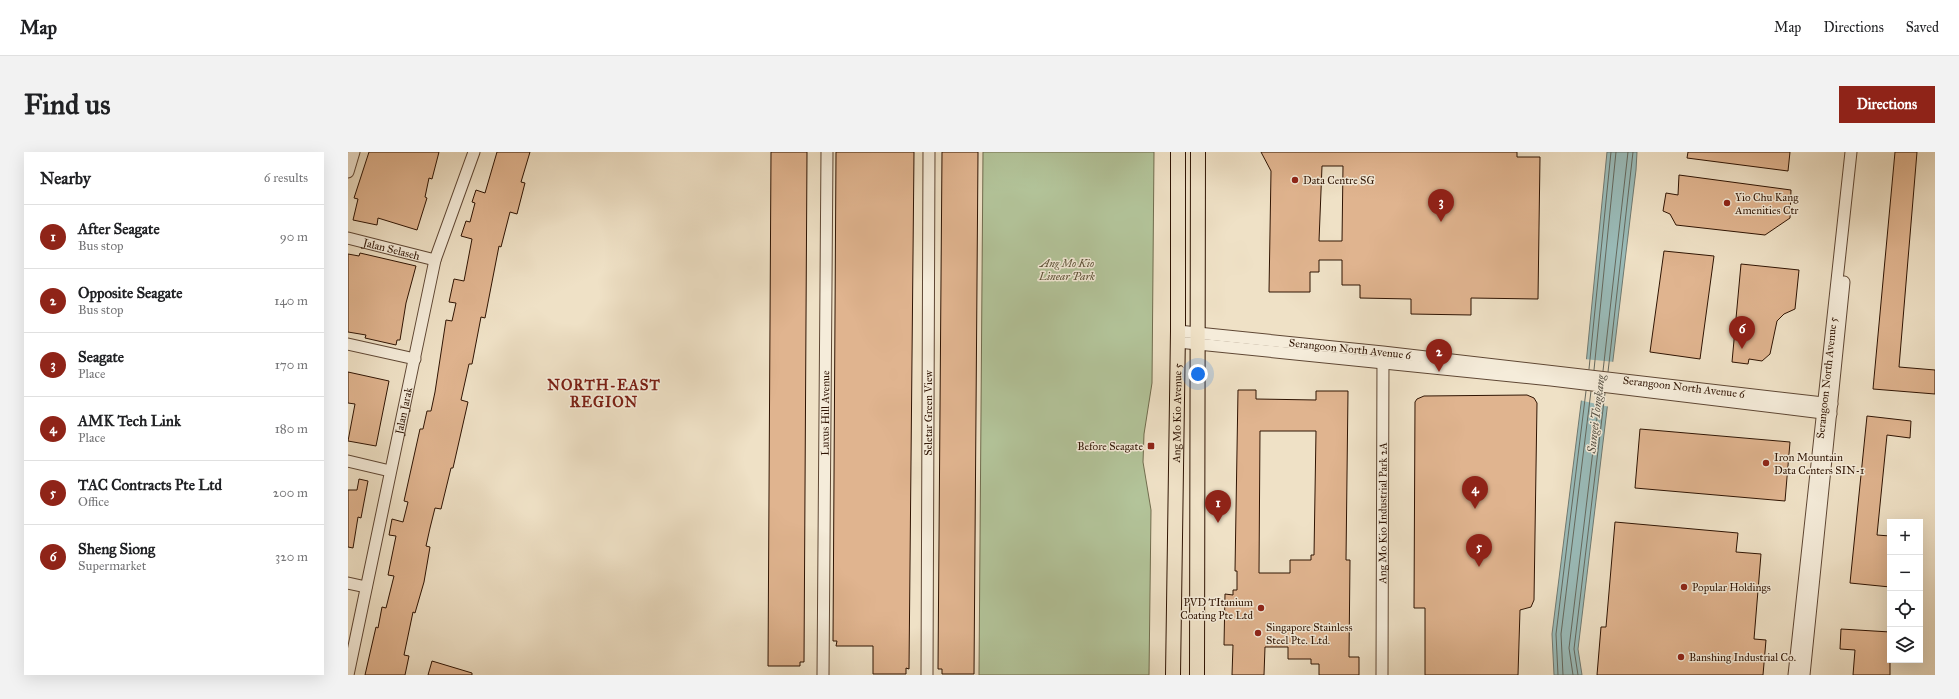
<!DOCTYPE html>
<meta charset="utf-8">
<style>
body{margin:0;font-family:"IM FELL Great Primer",serif;background:#f2f2f2;color:#202124}
.controls{position:absolute;right:12px;bottom:12px;display:grid;overflow:hidden;border-radius:0px;box-shadow:0 4px 16px #0002}
.controls button{width:36px;height:36px;display:grid;place-items:center;padding:0;border:0;border-bottom:1px solid #e0e0e0;background:#fff;color:#202124;font:20px sans-serif}
.you{position:absolute;left:850px;top:222px;width:14px;height:14px;margin:-10px;border:3px solid #fff;border-radius:50%;background:#1a73e8;box-shadow:0 0 0 6px #1a73e833}
.badge{display:grid;place-items:center;width:26px;height:26px;border-radius:50%;background:#8f2418;color:#fff;font-size:13px;font-weight:700}
.pin{position:absolute;translate:-50% -33px;filter:drop-shadow(0 1px 2px #0008)}
.pin::after{content:'';position:absolute;top:21px;width:14px;height:12px;background:inherit;clip-path:polygon(0 0,100% 0,50% 100%)}
.list{margin:0;padding:0;list-style:none}
h2{display:flex;justify-content:space-between;align-items:center;height:52px;margin:0;padding:0 16px;font-size:17px}
h2 small{font-size:13px;font-weight:400;color:#757577}
.list li{display:grid;grid-template-columns:26px 1fr auto;gap:12px;align-items:center;box-sizing:border-box;height:64px;padding:0 16px;border-top:1px solid #e0e0e0}
.list b{display:block;font-size:15px;white-space:nowrap}
.list p{margin:0;font-size:13px;white-space:nowrap;color:#757577}
.list em{font-size:13px;font-style:normal;color:#757577}
.icon{flex:none;width:22px;height:22px;fill:none;stroke:currentColor;stroke-width:2;stroke-linecap:round;stroke-linejoin:round}
.map{position:relative;flex:none;width:1587px;height:523px;overflow:hidden;border-radius:0px}
header{display:flex;align-items:center;gap:24px;box-sizing:border-box;height:56px;padding:0 20px;background:#fff;border-bottom:1px solid #e0e0e0}
header strong{font-size:19px}
nav{display:flex;gap:22px;margin-inline-start:auto;font-size:14px}
.intro{display:flex;align-items:center;justify-content:space-between;box-sizing:border-box;height:96px;padding:0 24px}
h1{margin:0;font-size:28px}
.button{padding:10px 18px;border-radius:0px;background:#8f2418;color:#fff;font-size:14px;font-weight:700}
main{display:flex;gap:24px;padding:0 24px}
aside{flex:1;background:#fff;border-radius:0px;box-shadow:0 4px 16px #0002}
.map>svg:first-child{display:block}
</style>
<header>
<strong>Map</strong>
<nav><a>Map</a><a>Directions</a><a>Saved</a></nav>
</header>
<div class="intro"><h1>Find us</h1><a class="button">Directions</a></div>
<main>
<aside>
<h2>Nearby<small>6 results</small></h2>
<ul class="list">
<li><span class="badge">1</span><div><b>After Seagate</b><p>Bus stop</p></div><em>90 m</em></li>
<li><span class="badge">2</span><div><b>Opposite Seagate</b><p>Bus stop</p></div><em>140 m</em></li>
<li><span class="badge">3</span><div><b>Seagate</b><p>Place</p></div><em>170 m</em></li>
<li><span class="badge">4</span><div><b>AMK Tech Link</b><p>Place</p></div><em>180 m</em></li>
<li><span class="badge">5</span><div><b>TAC Contracts Pte Ltd</b><p>Office</p></div><em>200 m</em></li>
<li><span class="badge">6</span><div><b>Sheng Siong</b><p>Supermarket</p></div><em>320 m</em></li>
</ul>
</aside>
<div class="map">
<svg width="1587" height="523" viewBox="0 0 1587 523">
<rect width="100%" height="100%" fill="#efe1c6"/>
<filter id="stains"><feTurbulence type="fractalNoise" baseFrequency=".005" numOctaves="4"/><feColorMatrix values="0 0 0 0 .2 0 0 0 0 .09 0 0 0 0 .02 0 0 0 .5 -.17"/></filter>
<radialGradient id="worn" r=".72"><stop offset=".6" stop-color="#630" stop-opacity="0"/><stop offset="1" stop-color="#630" stop-opacity=".3"/></radialGradient>
<polygon fill="#b3c49a" stroke="#716c4e" points="635,0 806,0 804,231 796,282 795,310 803,358 801,523 631,523"/>
<polygon fill="#9abcba" stroke="#6f7971" points="1259,0 1289,0 1288,18 1230,497 1234,523 1206,523 1204,482 1238,212"/>
<polygon fill="#efe1c6" points="1236,207 1267,210 1262,255 1231,248"/>
<g fill="none" stroke-linecap="round" stroke-linejoin="round">
<g stroke="#64685e" stroke-width="1">
<polyline points="1241,217 1263,0"/>
<polyline points="1246,218 1268,0"/>
<polyline points="1255,219 1280,0"/>
<polyline points="1260,220 1285,0"/>
<polyline points="1210,523 1208,482 1238,239"/>
<polyline points="1215,523 1213,482 1243,239"/>
<polyline points="1225,523 1221,496 1252,241"/>
<polyline points="1230,523 1226,497 1257,241"/>
</g>
</g>
<g fill="#e0b48f" stroke="#2f1403" fill-rule="evenodd">
<polygon points="21,0 91,0 84,27 81,26 77,45 79,46 69,78 30,66 29,73 5,68 10,47 6,46"/>
<polygon points="149,0 182,0 173,30 177,31 169,62 162,60 153,95 151,94 137,166 133,165 124,212 121,212 113,248 120,250 105,316 103,316 93,357 87,356 82,376 78,394 82,395 76,430 67,461 65,460 56,503 61,504 57,523 17,523 28,475 30,476 34,455 38,456 46,424 40,423 48,384 41,383 44,367 55,370 60,350 56,349 72,277 75,277 79,259 83,259 87,240 98,168 104,169 108,151 101,150 106,127 116,129 124,87 113,84 118,69 122,70 127,51 124,50 128,38 137,41"/>
<polygon points="423,0 459,0 456,510 452,510 452,514 420,514"/>
<polygon points="488,0 566,0 561,517 558,516 558,522 525,522 525,494 488,494 489,489 485,489"/>
<polygon points="594,0 630,0 626,522 594,522 594,517 590,517"/>
<path d="M913,0H1169V5H1192L1190,147L1123,146V163L1063,162V147L1012,146V133H994V108H971V120H962V140H921L923,19ZM974,14H995L994,89H971Z"/>
<polygon points="1340,0 1442,0 1440,19 1339,6"/>
<polygon points="1547,0 1569,0 1551,215 1587,218 1587,242 1525,237"/>
<polygon points="1331,23 1443,38 1442,66 1417,83 1328,73 1322,62 1315,59 1318,41 1330,43"/>
<polygon points="1316,99 1366,104 1352,207 1302,200"/>
<polygon points="12,101 68,114 58,151 52,188 49,188 48,193 17,186 18,183 0,180 0,102 11,104"/>
<polygon points="1393,112 1451,118 1447,157 1436,162 1429,169 1422,202 1414,209 1401,207 1400,212 1384,210"/>
<polygon points="0,220 41,229 28,294 0,289 7,252 0,251"/>
<path d="M890,238H908V247L968,248V239H1000L998,408H1002L1001,505H1011V523H971V512H963V507H940V495H917L916,523H884L885,493H876L877,442L885,443V438H889V419H887ZM912,279H968L966,403H963V408H942V421H911Z"/>
<polygon points="1179,243 1186,246 1189,251 1186,448 1183,455 1172,458 1170,523 1077,523 1077,456 1066,456 1067,250 1069,247 1076,244"/>
<polygon points="1519,264 1563,269 1562,286 1539,283 1529,383 1542,384 1542,435 1502,431"/>
<polygon points="1292,277 1442,290 1437,349 1287,336"/>
<polygon points="11,327 20,329 13,366 10,365 5,396 0,395 0,338 9,338"/>
<polygon points="1267,370 1390,381 1388,400 1413,402 1406,487 1418,488 1415,523 1249,523 1253,475 1258,475"/>
<polygon points="1493,477 1542,480 1542,523 1505,523 1507,498 1492,497"/>
<polygon points="84,509 124,521 124,523 80,523"/>
</g>
<g fill="none" stroke-linecap="round" stroke-linejoin="round">
<g stroke="#5f4734" stroke-width="13">
<g id="minor">
<polyline points="0,20 6,0"/>
<path id="s1" d="M0,86L87,108"/>
<path id="s2" d="M830,179L1035,200L1484,252"/>
<polyline points="830,190 1203,228 1483,262"/>
<polyline points="0,192 67,207"/>
<polyline points="0,309 42,319"/>
<polyline points="0,431 18,435"/>
<path id="s3" d="M0,523L87,108L126,0"/>
<path id="s4" d="M475,523L479,0"/>
<path id="s5" d="M579,523L581,0"/>
<path id="s6" d="M1034,523L1035,204"/>
<path id="s7" d="M1446,523L1503,0"/>
<polyline points="1456,523 1496,130"/>
</g>
</g>
<g stroke="#2f1403" stroke-width="16">
<g id="major">
<path id="s8" d="M825,523L830,179V0"/>
<polyline points="849,523 850,0"/>
</g>
</g>
<use href="#minor" stroke="#f5ecda" stroke-width="11"/>
<use href="#major" stroke="#efe1c6" stroke-width="14"/>
</g>
<g fill="#8f2418" stroke="#f5ecda" stroke-width="1.5">
<circle cx="947" cy="28" r="4"/>
<circle cx="1379" cy="51" r="4"/>
<rect x="799" y="290" width="8" height="8" rx="2"/>
<circle cx="1418" cy="311" r="4"/>
<circle cx="1336" cy="435" r="4"/>
<circle cx="913" cy="456" r="4"/>
<circle cx="910" cy="481" r="4"/>
<circle cx="1333" cy="505" r="4"/>
</g>
<g text-anchor="middle" dominant-baseline="central" stroke-width="3" stroke-linejoin="round" paint-order="stroke">
<g font-size="11" fill="#2f1403" stroke="#f5ecda" text-anchor="start">
<text x="955" y="28">Data Centre SG</text>
<text x="1387" y="45">Yio Chu Kang<tspan x="1387" dy="13">Amenities Ctr</tspan></text>
<text x="795" y="294" text-anchor="end">Before Seagate</text>
<text x="1426" y="305">Iron Mountain<tspan x="1426" dy="13">Data Centers SIN-1</tspan></text>
<text x="1344" y="435">Popular Holdings</text>
<text x="905" y="450" text-anchor="end">PVD TItanium<tspan x="905" dy="13">Coating Pte Ltd</tspan></text>
<text x="918" y="475">Singapore Stainless<tspan x="918" dy="13">Steel Pte. Ltd.</tspan></text>
<text x="1341" y="505">Banshing Industrial Co.</text>
</g>
<g font-size="11" fill="#2f1403" stroke="#f5ecda">
<text stroke="none"><textPath href="#s1" startOffset="45">Jalan Selaseh</textPath></text>
<text stroke="none"><textPath href="#s2" startOffset="173">Serangoon North Avenue 6</textPath></text>
<text stroke="none"><textPath href="#s7" startOffset="299">Serangoon North Avenue 5</textPath></text>
<text stroke="none"><textPath href="#s2" startOffset="509">Serangoon North Avenue 6</textPath></text>
<text stroke="none"><textPath href="#s3" startOffset="270">Jalan Jarak</textPath></text>
<text stroke="none"><textPath href="#s4" startOffset="262">Luxus Hill Avenue</textPath></text>
<text stroke="none"><textPath href="#s5" startOffset="262">Seletar Green View</textPath></text>
<text stroke="none"><textPath href="#s8" startOffset="262">Ang Mo Kio Avenue 5</textPath></text>
<text stroke="none"><textPath href="#s6" startOffset="162">Ang Mo Kio Industrial Park 2A</textPath></text>
</g>
<g font-size="11" font-style="italic" fill="#5d5238" stroke="#f5ecda">
<text x="719" y="111">Ang Mo Kio<tspan x="719" dy="13">Linear Park</tspan></text>
</g>
<g font-size="12" font-style="italic" fill="#544f43" stroke="#f5ecda">
<text transform="translate(1248 262) rotate(-83)">Sungei Tongkang</text>
</g>
<g font-size="15" font-weight="bold" letter-spacing="1" fill="#7a1f14" stroke="#f5ecda">
<text x="256" y="233">NORTH-EAST<tspan x="256" dy="17">REGION</tspan></text>
</g>
</g>
<rect width="100%" height="100%" filter="url(#stains)"/>
<rect width="100%" height="100%" fill="url(#worn)"/>
</svg>
<div class="controls">
<button>+</button>
<button>−</button>
<button><svg class="icon" aria-label="locate" viewBox="0 0 24 24"><circle cx="12" cy="12" r="6"/><path d="M12 2v4M12 18v4M2 12h4M18 12h4"/></svg></button>
<button><svg class="icon" aria-label="layers" viewBox="0 0 24 24"><path d="M12 4l9 5-9 5-9-5zM3 14l9 5 9-5"/></svg></button>
</div>
<div class="you"></div>
<div class="pin badge" style="left:870px;top:371px">1</div>
<div class="pin badge" style="left:1091px;top:220px">2</div>
<div class="pin badge" style="left:1093px;top:70px">3</div>
<div class="pin badge" style="left:1127px;top:357px">4</div>
<div class="pin badge" style="left:1131px;top:415px">5</div>
<div class="pin badge" style="left:1394px;top:197px">6</div>
</div>
</main>
